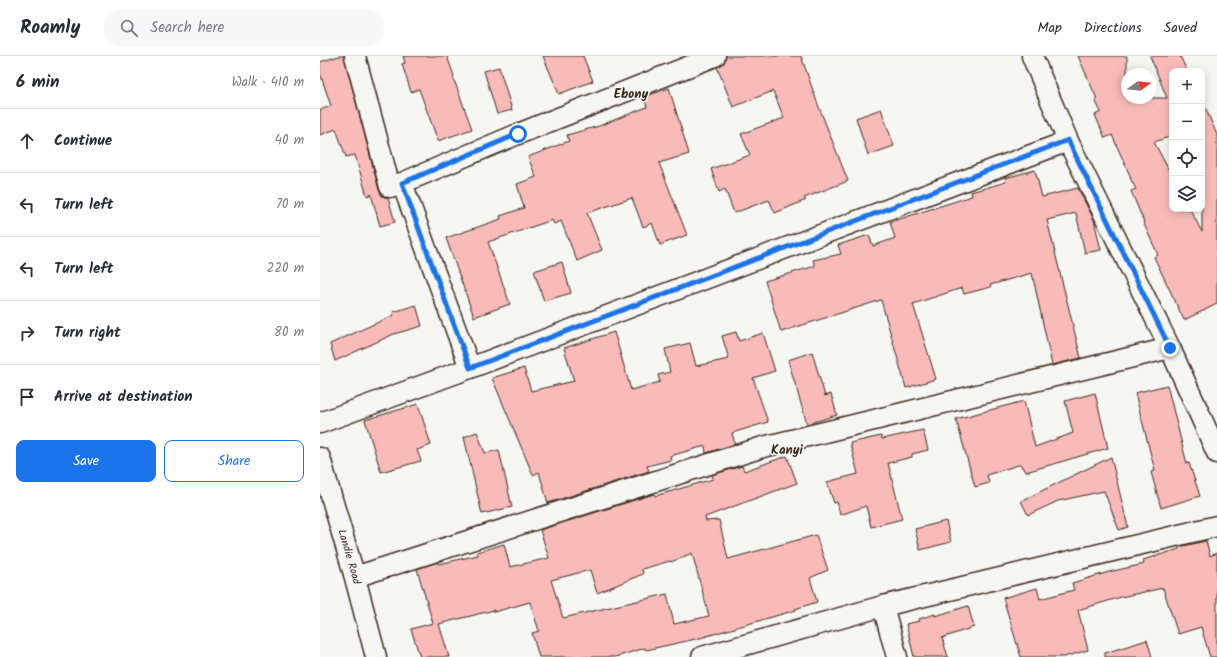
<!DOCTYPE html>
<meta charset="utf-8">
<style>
body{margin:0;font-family:Kalam,sans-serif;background:#f7f7f7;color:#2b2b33}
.controls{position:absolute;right:12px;top:12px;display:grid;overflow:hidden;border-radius:8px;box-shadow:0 2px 10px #0003}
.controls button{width:36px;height:36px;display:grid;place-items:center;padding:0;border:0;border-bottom:1px solid #e1e1e2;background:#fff;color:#2b2b33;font:20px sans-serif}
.compass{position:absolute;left:801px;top:12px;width:36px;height:36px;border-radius:50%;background:#fff;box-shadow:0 2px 10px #0003;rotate:75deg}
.stop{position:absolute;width:12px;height:12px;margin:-9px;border:3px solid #1a73e8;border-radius:50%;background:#fff}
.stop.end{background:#1a73e8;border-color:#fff;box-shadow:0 1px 4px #0008}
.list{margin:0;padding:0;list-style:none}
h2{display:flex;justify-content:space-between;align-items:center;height:52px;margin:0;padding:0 16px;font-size:17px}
h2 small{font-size:13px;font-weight:400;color:#7c7c81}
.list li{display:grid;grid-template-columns:26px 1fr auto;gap:12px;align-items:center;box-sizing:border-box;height:64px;padding:0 16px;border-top:1px solid #e1e1e2}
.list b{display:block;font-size:15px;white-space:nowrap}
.list em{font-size:13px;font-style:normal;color:#7c7c81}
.actions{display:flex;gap:8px;padding:12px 16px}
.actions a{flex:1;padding:9px 0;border:1px solid #1a73e8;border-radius:8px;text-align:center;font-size:14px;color:#1a73e8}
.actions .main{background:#1a73e8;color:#fff}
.icon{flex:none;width:22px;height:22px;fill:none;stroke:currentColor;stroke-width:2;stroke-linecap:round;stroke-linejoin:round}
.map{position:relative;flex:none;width:897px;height:601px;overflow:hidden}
header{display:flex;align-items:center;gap:24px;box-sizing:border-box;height:56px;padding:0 20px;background:#fff;border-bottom:1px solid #e1e1e2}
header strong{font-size:19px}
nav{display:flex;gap:22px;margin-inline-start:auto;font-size:14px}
.search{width:280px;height:36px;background:#f7f7f7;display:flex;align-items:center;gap:10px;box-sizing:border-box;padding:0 14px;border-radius:22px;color:#7c7c81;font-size:15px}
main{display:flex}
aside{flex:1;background:#fff}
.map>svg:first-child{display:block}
</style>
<header>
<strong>Roamly</strong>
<div class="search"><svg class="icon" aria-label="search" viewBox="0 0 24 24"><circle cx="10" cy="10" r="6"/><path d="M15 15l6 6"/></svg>Search here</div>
<nav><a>Map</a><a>Directions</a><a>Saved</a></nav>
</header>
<main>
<aside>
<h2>6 min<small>Walk · 410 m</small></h2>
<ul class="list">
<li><svg class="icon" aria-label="ahead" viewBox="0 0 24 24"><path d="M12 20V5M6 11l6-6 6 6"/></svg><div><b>Continue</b></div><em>40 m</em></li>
<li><svg class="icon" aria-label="left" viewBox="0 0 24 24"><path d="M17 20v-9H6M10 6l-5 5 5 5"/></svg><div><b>Turn left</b></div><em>70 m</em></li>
<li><svg class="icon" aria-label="left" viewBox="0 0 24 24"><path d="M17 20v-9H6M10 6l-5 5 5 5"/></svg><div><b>Turn left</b></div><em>220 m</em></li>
<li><svg class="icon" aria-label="right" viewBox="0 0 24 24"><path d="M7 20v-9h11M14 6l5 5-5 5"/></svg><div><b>Turn right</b></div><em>80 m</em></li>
<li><svg class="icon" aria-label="arrive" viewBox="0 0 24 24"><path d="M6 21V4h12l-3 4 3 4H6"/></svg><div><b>Arrive at destination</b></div></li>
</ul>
<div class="actions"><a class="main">Save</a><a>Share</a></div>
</aside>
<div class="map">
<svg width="897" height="601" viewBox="0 0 897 601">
<rect width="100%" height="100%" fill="#f6f6f2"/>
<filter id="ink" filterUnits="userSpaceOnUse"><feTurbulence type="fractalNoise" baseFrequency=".025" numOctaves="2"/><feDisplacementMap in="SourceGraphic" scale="8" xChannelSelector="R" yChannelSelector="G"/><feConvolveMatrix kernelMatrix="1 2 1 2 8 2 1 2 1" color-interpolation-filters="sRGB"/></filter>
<g filter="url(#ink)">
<g fill="#f8bbba" stroke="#3b2a1e" fill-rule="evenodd">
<polygon points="19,0 24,0 59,134 62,140 68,142 75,166 60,170 51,138 47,140 35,99 26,101 16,73 0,79 0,54 11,50 0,17 0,6"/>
<polygon points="83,0 127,0 134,20 133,21 152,73 118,85 99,33 91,36 82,8 85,7"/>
<polygon points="223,0 263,0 273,25 239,38"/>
<polygon points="406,0 481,0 497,46 528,125 484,142 486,144 455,157 449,144 414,157 405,133 399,136 391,113 430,99 421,78 464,62 453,35 413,51 397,11 404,7"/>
<polygon points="758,0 807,0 807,42 847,42 830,0 860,0 867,15 852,15 852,80 834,86 852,120 852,153 870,153 882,176 882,44 897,79 897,248 864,264 834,201 838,199 823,166 824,166 811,135 816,133 810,122 811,122 792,79 785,82 775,59 781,56 775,44 777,43"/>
<polygon points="179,11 192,54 177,58 164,15"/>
<polygon points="349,32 369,98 339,107 367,179 340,189 332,167 323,171 312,142 267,157 282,194 257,205 241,165 234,168 232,164 168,186 190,248 154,261 126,182 181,163 180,160 204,152 197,128 216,121 208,101 249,85 247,79 279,70 327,51 324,41"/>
<polygon points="561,53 574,90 548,99 536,62"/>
<polygon points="715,114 722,141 758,132 774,164 781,194 765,197 756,157 727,164 761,302 732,309 712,217 670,229 671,231 644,238 642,232 593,248 616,323 586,332 561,244 461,276 445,225 495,210 493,204 521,198 518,189 549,179 553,190 575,182 570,166 652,140 651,136 686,126 685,122"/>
<polygon points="242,206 251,237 224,245 214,215"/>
<polygon points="96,249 102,270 74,278 15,305 10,288 74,259 73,256"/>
<polygon points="294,276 311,334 340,326 338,319 350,316 345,293 370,287 376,310 409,303 402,280 416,276 419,285 443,277 455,315 433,322 448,366 412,377 415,388 386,397 385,390 350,400 351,404 327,410 329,415 228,447 219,416 213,419 172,322 204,312 211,335 254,325 244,292"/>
<polygon points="492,296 505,340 511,338 517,359 487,368 468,304"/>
<polygon points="847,329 867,408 869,407 880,440 841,452 831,416 835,415 815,337"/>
<polygon points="775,337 788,392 706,416 704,412 702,412 701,408 667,419 669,427 655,431 636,363 704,345 715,391 753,377 745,345"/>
<polygon points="98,348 111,389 97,394 101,405 61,416 45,364"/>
<polygon points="603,374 608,394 592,398 592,401 568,407 582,463 551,471 546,450 520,459 517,446 514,447 507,426 538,418 530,387 561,380 562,383"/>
<polygon points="157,376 165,397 179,394 192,451 162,458 144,381"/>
<path d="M467,400L477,427L385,461L386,465L399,464L408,503L496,479L508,514L490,522L497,546L475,553L476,554L380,582L326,594L325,592L295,601H219L212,577L219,575L210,546L174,556V554L119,568L129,601H100L91,573L113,567L97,513L118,506L119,508L158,499L157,496L184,488L190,511L229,502L220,474L334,438L335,440L393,423L392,419L422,410L424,415ZM372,497L389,560L354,568L347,538L243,562L231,524L270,514L277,537L323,518L322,513L350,505L351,506Z"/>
<polygon points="791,401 808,471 799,474 784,435 738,445 708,459 701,445"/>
<polygon points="626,465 631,486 600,494 595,473"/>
<polygon points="886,485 890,500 897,497 897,601 890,601 881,571 858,578 843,532 801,541 758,554 768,594 744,601 701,601 683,542 717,532 720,543 754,534 752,527 789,516 824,508 823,504 859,493 859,491"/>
<polygon points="648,550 654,571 622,582 628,601 594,601 586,568 600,565 599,563 615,558 615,560"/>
<polygon points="827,584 832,601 785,601 785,597"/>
</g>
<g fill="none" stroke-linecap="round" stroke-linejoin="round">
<g stroke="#3b2a1e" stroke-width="23">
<g id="minor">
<polyline points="35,0 70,131 82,127"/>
<polyline points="712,0 748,85 850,292 897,397"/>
<polyline points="150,312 82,127 198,78 395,0"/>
<polyline points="0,367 150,312 748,85"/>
<path id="s1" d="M0,402L34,518L56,601"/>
<polyline points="34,518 44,518 443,391 850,292"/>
<polyline points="563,550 577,601"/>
<polyline points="382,601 563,550 897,470"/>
</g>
</g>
<use href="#minor" stroke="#f6f6f2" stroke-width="20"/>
</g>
</g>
<g fill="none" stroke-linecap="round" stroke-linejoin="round" filter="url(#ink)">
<polyline stroke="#1a73e8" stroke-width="5" points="198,78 82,127 150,312 748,84 850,292"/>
</g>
<g text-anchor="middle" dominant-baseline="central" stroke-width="3" stroke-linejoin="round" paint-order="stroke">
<g font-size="11" fill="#3b2a1e" stroke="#f6f6f2">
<text stroke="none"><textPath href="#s1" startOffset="103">Landie Road</textPath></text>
</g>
<g font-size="13" font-weight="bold" fill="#3b2a1e" stroke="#f6f6f2">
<text x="311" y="38">Ebony</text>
<text x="467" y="394">Kanyi</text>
</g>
</g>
</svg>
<div class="controls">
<button>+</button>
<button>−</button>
<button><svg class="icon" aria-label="locate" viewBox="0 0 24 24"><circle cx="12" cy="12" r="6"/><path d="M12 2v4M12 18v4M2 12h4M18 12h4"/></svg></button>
<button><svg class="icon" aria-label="layers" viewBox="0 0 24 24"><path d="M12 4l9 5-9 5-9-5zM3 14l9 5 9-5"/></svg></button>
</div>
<svg class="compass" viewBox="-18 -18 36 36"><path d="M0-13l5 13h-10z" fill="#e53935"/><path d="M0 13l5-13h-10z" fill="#7c7c81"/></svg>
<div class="stop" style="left:198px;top:78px"></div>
<div class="stop end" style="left:850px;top:292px"></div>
</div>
</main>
